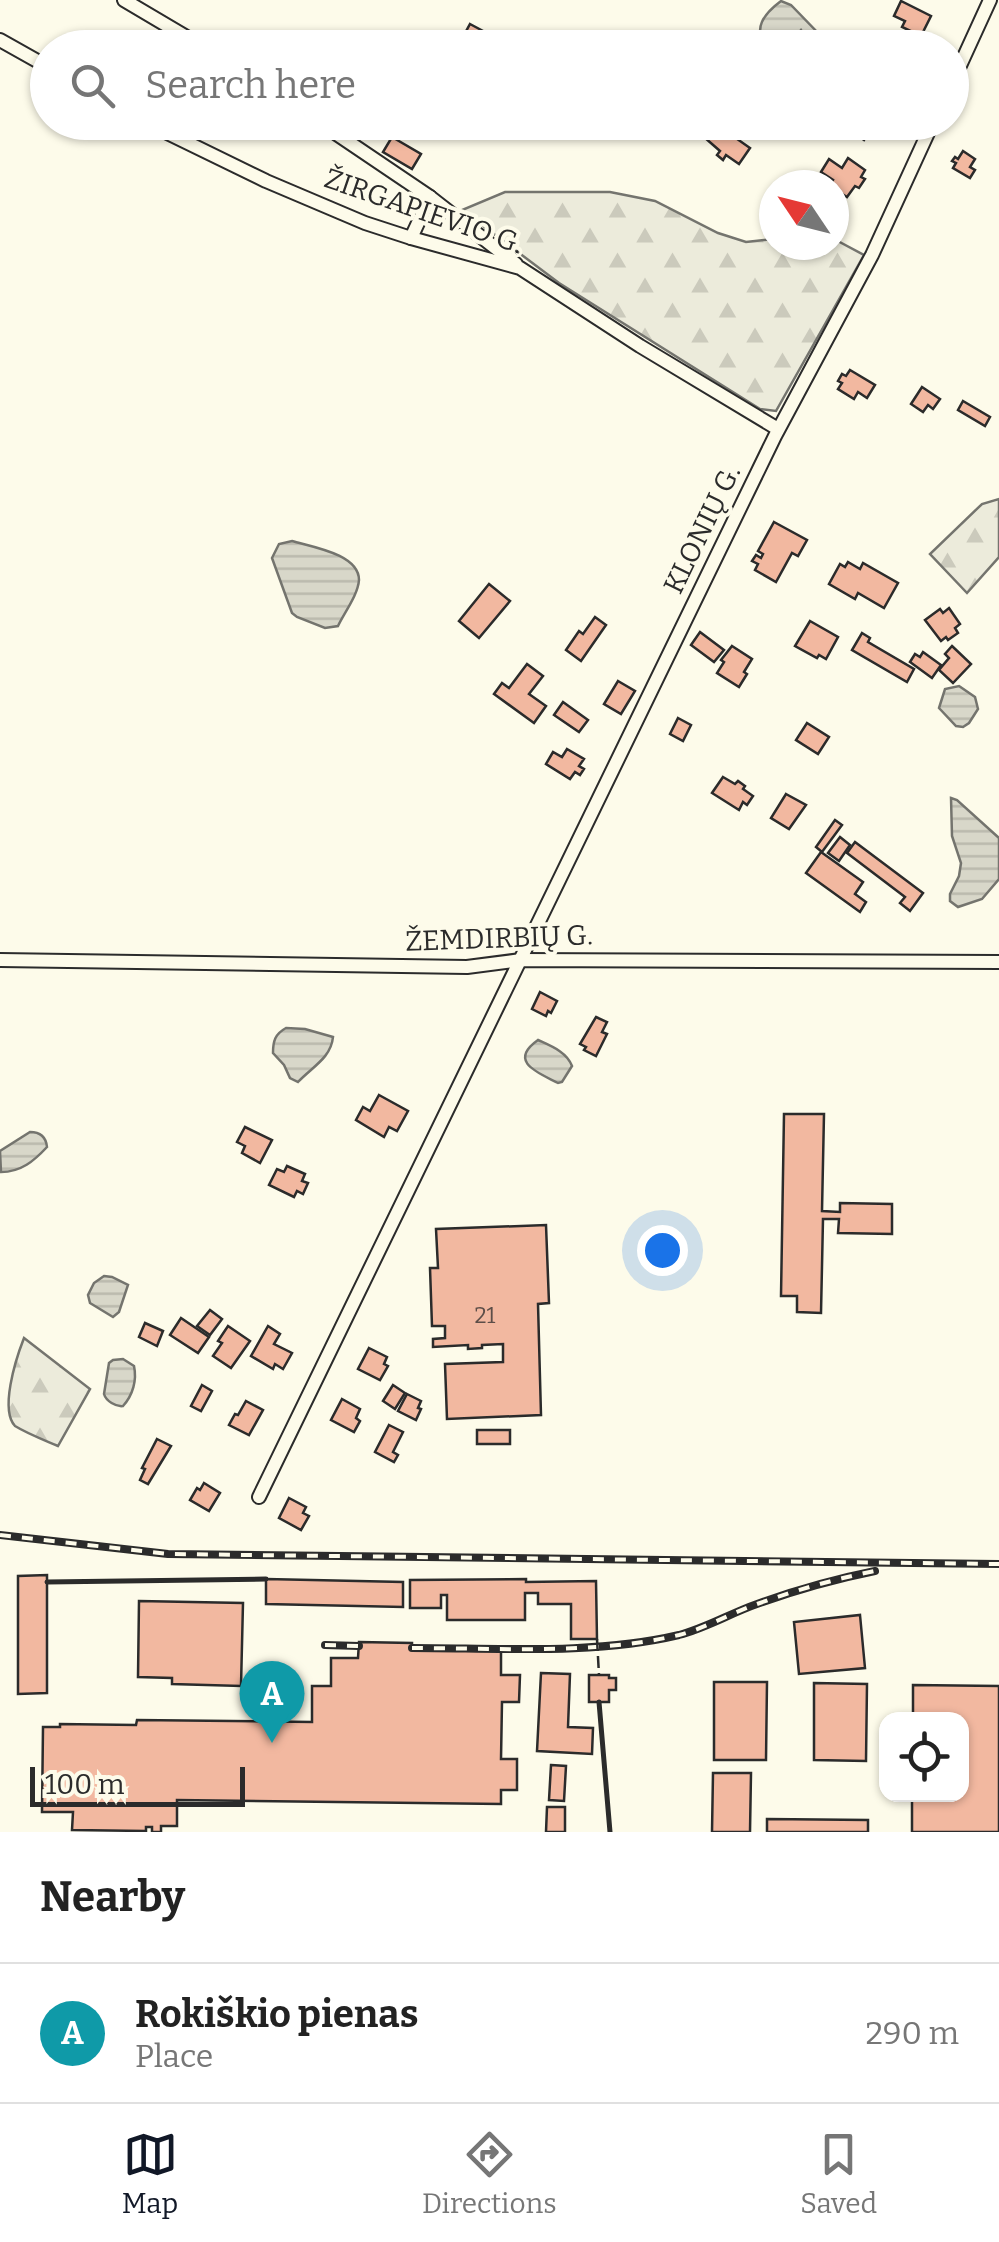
<!DOCTYPE html>
<meta charset="utf-8">
<style>
body{margin:0;font-family:Bitter,serif;background:#f6f6f6;color:#222}
.controls{position:absolute;right:30px;bottom:30px;display:grid;overflow:hidden;border-radius:20px;box-shadow:0 2px 8px #0004}
.controls button{width:90px;height:90px;display:grid;place-items:center;padding:0;border:0;border-bottom:2px solid #e0e0e0;background:#fff;color:#222;font:50px sans-serif}
.compass{position:absolute;left:759px;top:170px;width:90px;height:90px;border-radius:50%;background:#fff;box-shadow:0 2px 8px #0004;rotate:305deg}
.scale{position:absolute;left:30px;bottom:25px;width:215px;box-sizing:border-box;padding-left:10px;border:5px solid #2b2b2b;border-top:0;font-size:28px;line-height:35px;white-space:nowrap;color:#2b2b2b;-webkit-text-stroke:8px #fdfbea;paint-order:stroke}
.you{position:absolute;left:662px;top:1250px;width:35px;height:35px;margin:-25px;border:8px solid #fff;border-radius:50%;background:#1a73e8;box-shadow:0 0 0 15px #1a73e833}
.badge{display:grid;place-items:center;width:65px;height:65px;border-radius:50%;background:#111827;color:#fff;font-size:32px;font-weight:700}
.pin{position:absolute;translate:-50% -82px;filter:drop-shadow(0 2px 5px #0008)}
.pin::after{content:'';position:absolute;top:52px;width:35px;height:30px;background:inherit;clip-path:polygon(0 0,100% 0,50% 100%)}
.list{margin:0;padding:0;list-style:none}
h2{display:flex;justify-content:space-between;align-items:center;height:130px;margin:0;padding:0 40px;font-size:42px}
h2 small{font-size:32px;font-weight:400;color:#767676}
.list li{display:grid;grid-template-columns:65px 1fr auto;gap:30px;align-items:center;box-sizing:border-box;height:140px;padding:0 40px;border-top:2px solid #e0e0e0}
.list b{display:block;font-size:38px;white-space:nowrap}
.list p{margin:0;font-size:32px;white-space:nowrap;color:#767676}
.list em{font-size:32px;font-style:normal;color:#767676}
.icon{flex:none;width:55px;height:55px;fill:none;stroke:currentColor;stroke-width:2;stroke-linecap:round;stroke-linejoin:round}
.map{position:relative;flex:none;width:999px;height:1832px;overflow:hidden}
.search{position:absolute;background:#fff;box-shadow:0 2px 8px #0004;left:30px;right:30px;top:30px;height:110px;display:flex;align-items:center;gap:25px;box-sizing:border-box;padding:0 35px;border-radius:55px;color:#767676;font-size:38px}
.sheet{height:270px;background:#fff}
nav{display:flex;justify-content:space-around;align-items:center;box-sizing:border-box;height:140px;border-top:2px solid #e0e0e0;background:#fff;font-size:28px;color:#767676}
nav a{display:grid;justify-items:center;gap:5px}
nav .on{color:#111827}
.map>svg:first-child{display:block}
</style>
<div class="map">
<svg width="999" height="1832" viewBox="0 0 999 1832">
<defs>
<pattern id="forest-firs" width="22" height="20" patternUnits="userSpaceOnUse" patternTransform="scale(2.5)"><rect width="22" height="20" fill="#ecebdb"/><path d="M5 1l3.5 6h-7zM16 11l3.5 6h-7z" fill="#cbcabc"/></pattern>
<pattern id="water-rules" width="6" height="5" patternUnits="userSpaceOnUse" patternTransform="scale(2.5)"><rect width="6" height="5" fill="#d8d7c9"/><path d="M0 2.5h6" fill="none" stroke="#bab9ad"/></pattern>
</defs>
<rect width="100%" height="100%" fill="#fdfbea"/>
<g fill="url(#forest-firs)" stroke="#74746e" stroke-width="2.5">
<polygon points="505,192 610,192 655,201 718,233 746,242 774,239 774,245 834,245 834,239 864,255 776,411 760,409 559,283 462,210"/>
<polygon points="999,499 999,557 967,593 930,554 982,504"/>
<path d="M24,1338L90,1389L58,1446C44,1440 28,1434 15,1426C0,1410 15,1361 24,1338Z"/>
</g>
<g fill="url(#water-rules)" stroke="#74746e" stroke-width="2.5">
<path d="M781,1L791,5L820,35L815,47H796L804,34L801,30L786,47H769C750,30 765,13 781,1Z"/>
<path d="M292,541C312,547 359,554 359,580C358,595 344,613 338,626L325,628L297,617L292,613L272,558L279,544Z"/>
<polygon points="959,686 975,697 978,709 969,723 963,727 956,726 939,708 945,689"/>
<polygon points="951,798 957,800 999,838 999,879 982,899 958,907 950,901 950,894 959,876 961,863 952,836"/>
<path d="M286,1028L305,1029L333,1037C331,1058 312,1067 298,1082L290,1078L284,1065L273,1053C273,1041 275,1034 286,1028Z"/>
<path d="M538,1040C551,1046 567,1052 572,1066L562,1082L558,1083C539,1073 507,1062 538,1040Z"/>
<path d="M30,1132C41,1132 46,1137 47,1147C34,1161 21,1172 1,1172L0,1151Z"/>
<polygon points="104,1276 112,1277 128,1285 119,1312 113,1317 90,1303 88,1295 94,1283"/>
<path d="M123,1359L134,1366C137,1380 133,1395 123,1406C116,1407 106,1401 104,1394L109,1363L113,1360Z"/>
</g>
<g fill="#f2b8a0" stroke="#2b2b2b" stroke-width="2.5">
<polygon points="901,1 931,16 921,36 902,27 905,21 894,16"/>
<polygon points="470,24 496,38 490,48 457,48"/>
<polygon points="851,122 865,122 872,127 864,140 847,128"/>
<polygon points="710,128 720,134 723,129 750,148 739,164 726,155 723,160 717,155 720,151 704,137"/>
<polygon points="392,137 421,154 412,169 383,152"/>
<polygon points="963,151 975,159 970,167 975,170 970,178 953,168 956,163 952,161 955,157 958,159"/>
<polygon points="848,158 865,170 861,177 865,179 859,188 855,186 847,197 834,189 834,185 830,185 833,180 821,172 829,159 842,168"/>
<polygon points="850,370 875,385 867,398 858,392 854,399 838,389 842,383 838,381 842,374 846,376"/>
<polygon points="922,387 940,399 933,409 928,405 923,412 911,404"/>
<polygon points="963,401 990,417 985,426 958,410"/>
<polygon points="774,522 807,540 798,556 792,553 776,582 755,570 758,564 752,561 756,555 761,558 763,554 758,551"/>
<polygon points="848,562 860,569 863,563 898,583 884,608 858,593 855,599 829,584 840,564 845,567"/>
<polygon points="489,584 510,601 479,638 459,621"/>
<polygon points="949,608 960,624 955,628 958,633 948,640 946,637 941,641 925,620 940,609 943,613"/>
<polygon points="595,617 606,625 581,661 566,650 579,631 583,634"/>
<polygon points="810,621 838,637 826,659 819,655 817,658 795,646"/>
<polygon points="700,632 724,650 714,662 691,645"/>
<polygon points="862,633 870,638 868,642 914,669 907,682 852,650"/>
<polygon points="732,646 752,659 744,672 747,674 739,687 717,673 724,662 721,660"/>
<polygon points="952,646 971,664 953,683 939,670 949,658 945,654"/>
<polygon points="923,652 941,665 932,678 910,662 915,654 920,657"/>
<polygon points="527,664 543,676 529,694 546,706 534,723 494,694 502,683 509,688"/>
<polygon points="618,681 635,691 621,714 604,704"/>
<polygon points="563,702 588,720 579,732 554,715"/>
<polygon points="678,718 691,725 683,741 670,734"/>
<polygon points="807,723 829,737 818,754 796,740"/>
<polygon points="567,749 584,759 579,766 584,769 580,775 575,772 570,779 546,764 553,752 562,757"/>
<polygon points="723,777 735,784 738,781 745,786 743,789 753,796 747,805 743,802 739,810 712,793"/>
<polygon points="786,794 806,805 789,829 771,818"/>
<polygon points="835,820 842,825 822,852 816,847"/>
<polygon points="840,837 850,845 839,861 828,853"/>
<polygon points="855,842 923,893 910,911 900,903 905,897 847,853"/>
<polygon points="821,852 863,882 855,894 866,902 860,912 806,873"/>
<polygon points="540,992 557,1001 551,1013 548,1011 546,1016 532,1009"/>
<polygon points="596,1017 607,1022 602,1032 607,1034 596,1056 584,1050 586,1047 580,1044"/>
<polygon points="379,1095 408,1111 397,1131 389,1127 384,1137 356,1120 363,1107 370,1111"/>
<polygon points="784,1114 824,1114 822,1211 840,1212 840,1203 892,1204 892,1234 838,1233 839,1219 823,1219 821,1313 797,1312 797,1296 781,1296"/>
<polygon points="245,1127 272,1140 260,1163 242,1153 245,1146 237,1142"/>
<polygon points="287,1166 305,1174 302,1181 308,1183 303,1194 297,1191 294,1197 269,1185 277,1169 284,1172"/>
<polygon points="546,1225 549,1303 538,1304 541,1415 447,1419 445,1364 503,1362 503,1344 482,1345 482,1348 468,1349 468,1345 433,1347 433,1339 445,1338 445,1326 432,1326 430,1268 438,1268 436,1229"/>
<polygon points="210,1310 222,1319 210,1335 197,1326"/>
<polygon points="181,1318 209,1337 198,1353 170,1335"/>
<polygon points="145,1323 163,1331 157,1346 139,1337"/>
<polygon points="228,1326 250,1341 231,1368 213,1356 222,1343 218,1341"/>
<polygon points="268,1326 280,1334 274,1344 292,1353 283,1369 275,1364 273,1369 251,1356"/>
<polygon points="369,1348 387,1357 384,1364 388,1366 380,1380 358,1369"/>
<polygon points="202,1385 212,1391 201,1411 191,1406"/>
<polygon points="393,1385 405,1393 395,1409 383,1401"/>
<polygon points="407,1394 421,1401 418,1408 421,1409 416,1420 398,1411"/>
<polygon points="342,1399 360,1409 356,1418 360,1421 354,1432 331,1420"/>
<polygon points="246,1401 263,1410 249,1435 229,1425 235,1414 238,1415"/>
<polygon points="389,1425 403,1432 393,1452 398,1455 394,1462 375,1452"/>
<rect x="477" y="1430" width="33" height="14"/>
<polygon points="157,1439 171,1446 148,1484 140,1480 145,1469 142,1468"/>
<polygon points="204,1483 220,1493 209,1511 190,1500 197,1488 200,1490"/>
<polygon points="289,1498 306,1507 303,1513 309,1516 301,1530 279,1518"/>
<polygon points="47,1575 47,1693 18,1694 18,1576"/>
<polygon points="266,1579 403,1582 403,1607 266,1604"/>
<polygon points="526,1579 526,1582 596,1581 597,1639 571,1639 571,1604 538,1604 538,1593 525,1593 525,1620 447,1620 447,1595 441,1595 441,1608 410,1608 410,1580"/>
<polygon points="139,1601 243,1603 241,1686 172,1684 172,1678 138,1677"/>
<polygon points="860,1615 865,1668 799,1674 794,1622"/>
<polygon points="359,1642 412,1643 412,1648 501,1649 501,1675 520,1675 519,1702 502,1702 501,1759 517,1759 517,1790 501,1790 501,1804 177,1800 177,1826 161,1826 161,1832 152,1832 152,1827 146,1827 146,1831 72,1830 73,1812 42,1812 43,1727 60,1727 60,1724 136,1725 137,1720 312,1722 312,1686 331,1686 331,1658 358,1658"/>
<polygon points="541,1673 570,1674 568,1727 593,1728 592,1754 537,1751"/>
<polygon points="589,1675 609,1675 609,1678 616,1678 616,1690 609,1690 609,1702 589,1702"/>
<polygon points="714,1682 767,1682 766,1760 714,1760"/>
<polygon points="814,1683 867,1684 866,1761 814,1760"/>
<polygon points="913,1685 999,1686 999,1832 912,1832 912,1794 962,1794 962,1720 913,1720"/>
<polygon points="551,1765 566,1766 564,1801 549,1800"/>
<polygon points="713,1773 751,1773 750,1832 712,1832"/>
<polygon points="547,1807 565,1807 565,1832 546,1832"/>
<polygon points="767,1819 868,1820 868,1832 767,1832"/>
</g>
<g fill="none" stroke-linecap="round" stroke-linejoin="round">
<g stroke="#2b2b2b" stroke-width="16">
<g id="street">
<polyline points="124,0 205,48"/>
<polyline points="0,40 48,67"/>
<polyline points="952,83 990,0"/>
<polyline points="145,122 266,181 365,223 411,238 520,268 640,346 778,429"/>
<polyline points="319,122 430,197 516,264"/>
<polyline points="411,238 430,197"/>
<polyline points="0,960 467,967 521,960 999,962"/>
<polyline points="259,1497 775,436 872,255 933,122"/>
</g>
</g>
<use href="#street" stroke="#fdfbea" stroke-width="12"/>
<g stroke="#2b2b2b" stroke-width="8">
<g id="rail">
<polyline points="0,1535 168,1554 999,1564"/>
<polyline points="325,1645 359,1646"/>
<path d="M412,1648C498,1648 594,1655 679,1635C706,1628 731,1613 757,1604C796,1590 835,1579 875,1571"/>
</g>
</g>
<use href="#rail" stroke="#fdfbea" stroke-width="4" stroke-dasharray="11" stroke-linecap="butt"/>
<polyline stroke="#2b2b2b" stroke-width="2.5" stroke-dasharray="12 5" stroke-linecap="butt" points="597,1639 599,1675"/>
<g stroke="#2b2b2b" stroke-width="5">
<polyline points="47,1582 266,1579"/>
<polyline points="599,1702 610,1832"/>
</g>
</g>
<g text-anchor="middle" dominant-baseline="central" stroke-width="8" stroke-linejoin="round" paint-order="stroke">
<g font-size="22" fill="#5d4e48">
<text x="485" y="1315">21</text>
</g>
<g font-size="28" fill="#2b2b2b" stroke="#fdfbea">
<text transform="translate(424 211) rotate(19)">ŽIRGAPIEVIO G.</text>
<text transform="translate(702 529) rotate(-64)">KLONIŲ G.</text>
<text transform="translate(499 938) rotate(-2)">ŽEMDIRBIŲ G.</text>
</g>
</g>
</svg>
<div class="controls">
<button><svg class="icon" aria-label="locate" viewBox="0 0 24 24"><circle cx="12" cy="12" r="6"/><path d="M12 2v4M12 18v4M2 12h4M18 12h4"/></svg></button>
</div>
<svg class="compass" viewBox="-18 -18 36 36"><path d="M0-13l5 13h-10z" fill="#e53935"/><path d="M0 13l5-13h-10z" fill="#767676"/></svg>
<div class="scale">100 m</div>
<div class="you"></div>
<div class="pin badge" style="left:272px;top:1743px;background:#0f9aa8">A</div>
<div class="search"><svg class="icon" aria-label="search" viewBox="0 0 24 24"><circle cx="10" cy="10" r="6"/><path d="M15 15l6 6"/></svg>Search here</div>
</div>
<section class="sheet">
<h2>Nearby<small></small></h2>
<ul class="list">
<li><span class="badge" style="background:#0f9aa8">A</span><div><b>Rokiškio pienas</b><p>Place</p></div><em>290 m</em></li>
</ul>
</section>
<nav>
<a class="on"><svg class="icon" aria-label="map" viewBox="0 0 24 24"><path d="M3 6l6-2 6 2 6-2v14l-6 2-6-2-6 2zM9 4v14M15 6v14"/></svg>Map</a>
<a><svg class="icon" aria-label="directions" viewBox="0 0 24 24"><path d="M12 3l9 9-9 9-9-9zM9 14v-3h6M13 9l2 2-2 2"/></svg>Directions</a>
<a><svg class="icon" aria-label="saved" viewBox="0 0 24 24"><path d="M7 4h10v16l-5-4-5 4z"/></svg>Saved</a>
</nav>
